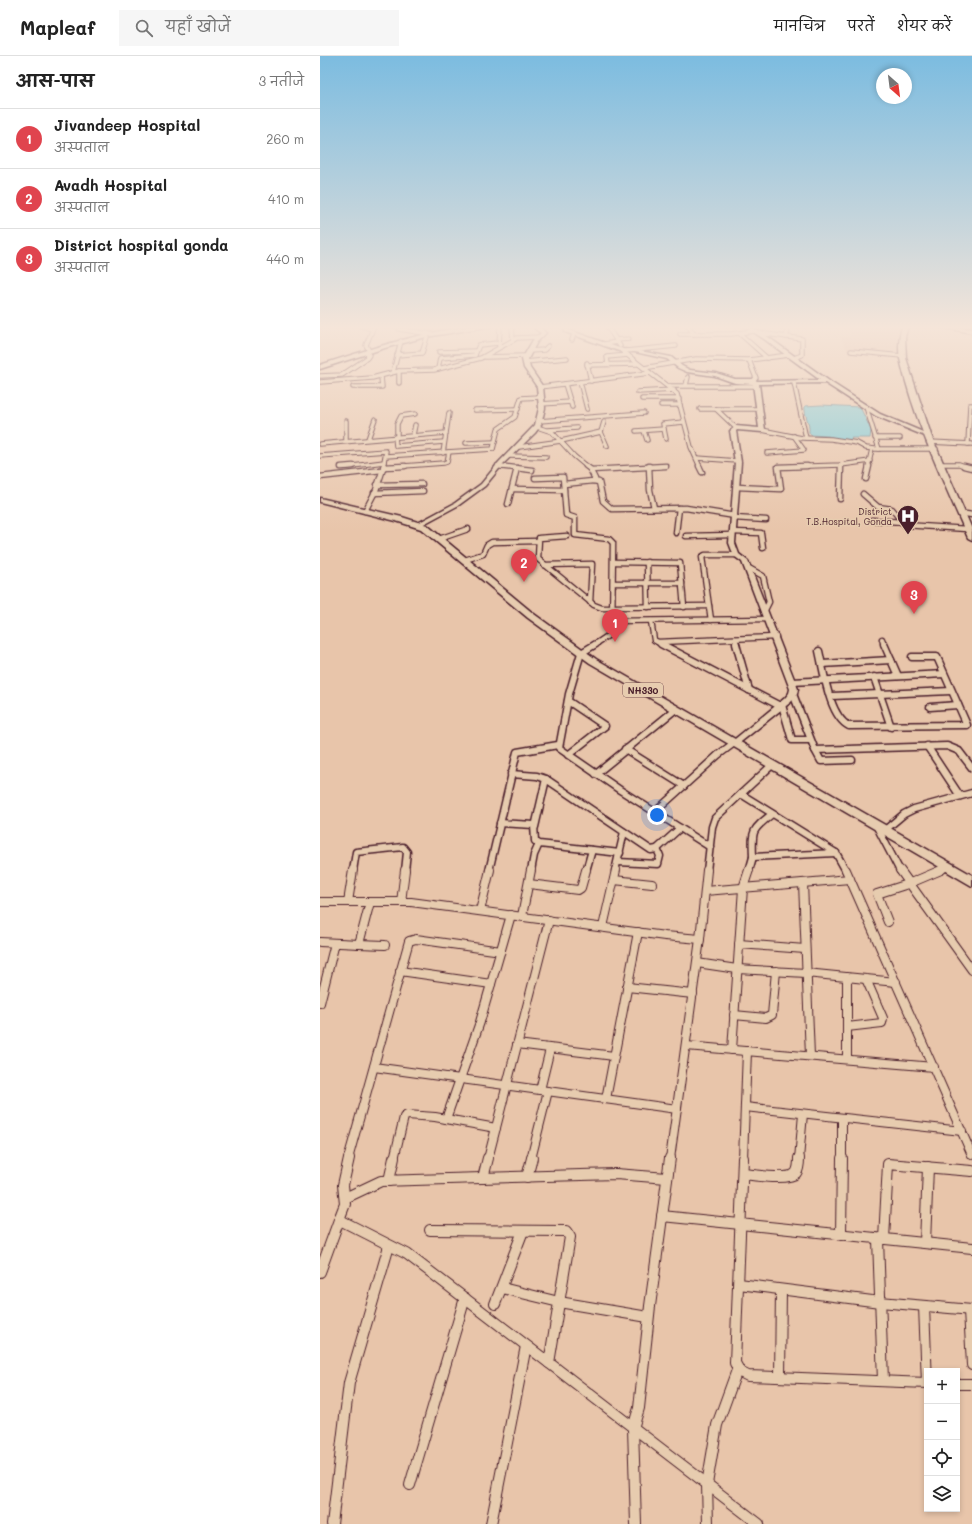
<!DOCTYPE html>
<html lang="hi">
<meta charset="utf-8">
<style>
body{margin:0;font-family:Mali,"Playpen Sans Deva",sans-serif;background:#f6f6f6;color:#222}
.controls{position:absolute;right:12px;bottom:12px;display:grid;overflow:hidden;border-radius:0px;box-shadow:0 2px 6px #0003}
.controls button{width:36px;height:36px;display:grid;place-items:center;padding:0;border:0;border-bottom:1px solid #e0e0e0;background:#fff;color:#222;font:20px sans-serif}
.compass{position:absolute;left:556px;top:12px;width:36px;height:36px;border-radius:50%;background:#fff;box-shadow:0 2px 6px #0003;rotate:152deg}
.you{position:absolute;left:337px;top:759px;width:14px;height:14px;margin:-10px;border:3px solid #fff;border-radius:50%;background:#1a73e8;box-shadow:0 0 0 6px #1a73e833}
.badge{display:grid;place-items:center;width:26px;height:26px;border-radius:50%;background:#4a1f2b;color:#fff;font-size:13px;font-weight:700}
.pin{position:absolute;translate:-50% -33px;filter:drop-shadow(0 1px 2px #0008)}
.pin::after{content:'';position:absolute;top:21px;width:14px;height:12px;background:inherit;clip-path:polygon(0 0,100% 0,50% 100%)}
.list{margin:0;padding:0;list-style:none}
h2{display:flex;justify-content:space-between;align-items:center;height:52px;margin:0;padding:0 16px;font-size:17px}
h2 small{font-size:13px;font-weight:400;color:#767676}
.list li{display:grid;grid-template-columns:26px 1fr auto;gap:12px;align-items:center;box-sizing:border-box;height:60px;padding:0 16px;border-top:1px solid #e0e0e0}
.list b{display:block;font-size:15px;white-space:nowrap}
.list p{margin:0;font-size:13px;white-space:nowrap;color:#767676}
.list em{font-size:13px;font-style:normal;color:#767676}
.icon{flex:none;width:22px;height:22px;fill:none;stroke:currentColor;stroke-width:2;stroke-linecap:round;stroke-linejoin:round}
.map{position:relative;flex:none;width:652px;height:1468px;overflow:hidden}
header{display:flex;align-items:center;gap:24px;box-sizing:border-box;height:56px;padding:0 20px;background:#fff;border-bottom:1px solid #e0e0e0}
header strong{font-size:19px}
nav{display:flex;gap:22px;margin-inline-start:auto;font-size:14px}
.search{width:280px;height:36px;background:#f6f6f6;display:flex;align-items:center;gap:10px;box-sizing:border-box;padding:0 14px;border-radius:0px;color:#767676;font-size:15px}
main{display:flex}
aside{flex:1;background:#fff}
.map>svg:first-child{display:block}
</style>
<header>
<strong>Mapleaf</strong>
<div class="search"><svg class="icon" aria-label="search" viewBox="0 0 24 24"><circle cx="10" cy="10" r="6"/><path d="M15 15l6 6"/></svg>यहाँ खोजें</div>
<nav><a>मानचित्र</a><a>परतें</a><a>शेयर करें</a></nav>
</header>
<main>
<aside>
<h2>आस-पास<small>3 नतीजे</small></h2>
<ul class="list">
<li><span class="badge" style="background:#e0444e">1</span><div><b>Jivandeep Hospital</b><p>अस्पताल</p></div><em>260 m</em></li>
<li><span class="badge" style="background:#e0444e">2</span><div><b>Avadh Hospital</b><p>अस्पताल</p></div><em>410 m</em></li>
<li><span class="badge" style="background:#e0444e">3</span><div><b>District hospital gonda</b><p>अस्पताल</p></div><em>440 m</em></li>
</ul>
</aside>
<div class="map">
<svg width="652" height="1468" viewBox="0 0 652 1468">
<rect width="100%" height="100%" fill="#e8c5aa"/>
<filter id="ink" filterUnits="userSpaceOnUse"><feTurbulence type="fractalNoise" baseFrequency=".025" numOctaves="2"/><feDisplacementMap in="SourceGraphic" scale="8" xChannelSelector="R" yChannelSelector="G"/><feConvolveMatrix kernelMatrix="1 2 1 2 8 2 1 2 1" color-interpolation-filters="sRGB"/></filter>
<g filter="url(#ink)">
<polygon fill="#dfb79f" points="528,270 576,270 579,272 576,300 527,295 521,281 531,280"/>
<path fill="#7ac9d5" stroke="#678591" d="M501,349L540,351L551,374L550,382H531V384L527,385L508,380L491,379L489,376C490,366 484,360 485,350Z"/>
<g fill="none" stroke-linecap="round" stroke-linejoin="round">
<g stroke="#4a1f2b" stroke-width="5.5">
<g id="street-far4">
<polyline points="0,270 3,270"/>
<polyline points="42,270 52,273"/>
<polyline points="192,270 193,284"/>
<polyline points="287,270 300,290"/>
<polyline points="368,270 374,278"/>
<polyline points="461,270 468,275 466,281"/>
<polyline points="79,273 110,278"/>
<polyline points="419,277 447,302"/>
<polyline points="439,277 482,283 482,299 474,302"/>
<polyline points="360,278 411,278 434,275"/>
<polyline points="252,284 254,278"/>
<polyline points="296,284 309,283"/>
<polyline points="284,288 298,286"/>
<polyline points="179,290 180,270"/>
<polyline points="301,294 357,338 371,391 380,411"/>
<polyline points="49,295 46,289 54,270"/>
<polyline points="209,295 224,294 228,290"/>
<polyline points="306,295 356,290"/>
<polyline points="531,295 582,300"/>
<polyline points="119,296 156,295"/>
<polyline points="77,299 102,297 108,278"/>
<polyline points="155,299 159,289 178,287"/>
<polyline points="165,301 205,300"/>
<polyline points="429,304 436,322 433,325"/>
<polyline points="205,306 247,302"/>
<polyline points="267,307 271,325"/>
<polyline points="288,308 287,301 308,299"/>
<polyline points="267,309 317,308"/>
<polyline points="324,312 376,303 429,304 469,299"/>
<polyline points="118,313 120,302 155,299"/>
<polyline points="79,315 79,327"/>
<polyline points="73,316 81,285"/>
<polyline points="0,320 22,319 47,302 49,299 46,296"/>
<polyline points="0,326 52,322 79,315 114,314 161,302 197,282 219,281"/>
<polyline points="260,326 267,353"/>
<polyline points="474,327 486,382"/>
<polyline points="245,328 252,351"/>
<polyline points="366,329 368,321"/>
<polyline points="349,330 436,330"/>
<polyline points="33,331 62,331 61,321"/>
<polyline points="220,331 330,317"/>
<polyline points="318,336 354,334"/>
<polyline points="322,343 359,343"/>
<polyline points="221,348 251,346"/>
<polyline points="341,349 360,349"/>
<polyline points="546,351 559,393"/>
<polyline points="380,353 440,353"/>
<polyline points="396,353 416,372"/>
<polyline points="155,354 198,353"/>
<polyline points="26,365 26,385"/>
<polyline points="219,365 324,357"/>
<polyline points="284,366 281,376 287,390"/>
<polyline points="217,371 232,376 254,400 267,411"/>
<polyline points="228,374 257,372"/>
<polyline points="442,374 482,382 511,383 537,387 546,392 555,393 616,393"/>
<polyline points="316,375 344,373"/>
<polyline points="324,375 327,384"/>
<polyline points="93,379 95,369"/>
<polyline points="75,381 76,390 124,386"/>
<polyline points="77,381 77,368 81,360 95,358"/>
<polyline points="555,382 580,382"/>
<polyline points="48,383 55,363"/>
<polyline points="346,383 343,368 364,366"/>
<polyline points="609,386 652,388"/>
<polyline points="146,387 175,386"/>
<polyline points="0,388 126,377"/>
<polyline points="648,388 650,349 652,349"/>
<polyline points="199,391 241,385 281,376"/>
<polyline points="123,397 129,357"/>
<polyline points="447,397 484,394 474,380"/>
<polyline points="0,400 66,395 63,411"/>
<polyline points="66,400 173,393 178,373 195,361 201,342 220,341"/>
<polyline points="189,400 226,401"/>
<polyline points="377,402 417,405"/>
<polyline points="622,408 639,408 647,411"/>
<polyline points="178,410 183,411"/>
<polyline points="25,411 64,406"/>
<polyline points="70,411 124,407 127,406 129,396"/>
<polyline points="335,411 346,410"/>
<polyline points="459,411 521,409 550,405"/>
<polyline points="521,411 521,409"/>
<polyline points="548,411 552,393"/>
</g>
</g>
<g stroke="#4a1f2b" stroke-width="7">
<g id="street-far3">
<polyline points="178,410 212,414"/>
<polyline points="329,410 330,434 334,452"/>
<polyline points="379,410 382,416"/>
<polyline points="644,410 652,412"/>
<polyline points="21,411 33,410"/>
<polyline points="63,411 85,410"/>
<polyline points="271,414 346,410"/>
<polyline points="0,421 62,414"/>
<polyline points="215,422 243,421 246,459 255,462 255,479 289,483 293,487 292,577 274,589"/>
<polyline points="546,423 549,410"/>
<polyline points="273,425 279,426 283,445 292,453 366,452 415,460"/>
<polyline points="244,428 273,425 275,423 270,413 266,410"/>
<polyline points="57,429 102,428"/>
<polyline points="417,431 461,433 458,411 487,410"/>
<polyline points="192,433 244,434"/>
<polyline points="54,437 103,435"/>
<polyline points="543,438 558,451 572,453 585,469 647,473"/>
<polyline points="520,443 521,410"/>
<polyline points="188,448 197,412"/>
<polyline points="45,455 56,434 64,410"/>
<polyline points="646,458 652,459"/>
<polyline points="414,462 446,464"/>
<polyline points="552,464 583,466"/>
<polyline points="413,476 441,477 443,492"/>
<polyline points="356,477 359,452"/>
<polyline points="247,480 219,482 218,503 274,549 282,552 293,552"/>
<polyline points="366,480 413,479"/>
<polyline points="119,483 148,473"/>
<polyline points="145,504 163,498 167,489 172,486 218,485"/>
<polyline points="294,506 360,507 364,551"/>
<polyline points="327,506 328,551"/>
<polyline points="224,509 272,508 270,546"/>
<polyline points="427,511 443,520 449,546 445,554"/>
<polyline points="293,527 362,527"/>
<polyline points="293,551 389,550"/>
<polyline points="391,564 382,501 385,499 416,499"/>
<polyline points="293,565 448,563"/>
<polyline points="331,565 334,584 343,589"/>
<polyline points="415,583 417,589"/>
<polyline points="562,583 564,589"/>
<polyline points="338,586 456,581"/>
</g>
</g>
<g stroke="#4a1f2b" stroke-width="9">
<g id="street-far2">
<polyline points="276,588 261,597 249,638 239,692 300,734 390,791"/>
<polyline points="341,588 460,650"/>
<polyline points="416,588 429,634"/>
<polyline points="564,588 571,604"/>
<path d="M499,595C504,616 509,660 529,670L647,669L617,601H592"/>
<polyline points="502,608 571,604 578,620"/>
<polyline points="554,621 571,671"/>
<polyline points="472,626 624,618"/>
<polyline points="473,638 495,694 627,690 639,695 652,712"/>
<polyline points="512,640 631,635"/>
<polyline points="248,645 285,670 248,699"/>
<polyline points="462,649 472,684 490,684"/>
<polyline points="610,651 638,649"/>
<polyline points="607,690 640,740"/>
<polyline points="305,693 364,730"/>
<polyline points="495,694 501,705 532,704"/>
<polyline points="191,718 217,720 226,723 331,794 337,793 360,772"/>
<polyline points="276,718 356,653"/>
<polyline points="421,738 516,797 526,815"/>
<polyline points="335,756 398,699 414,687"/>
<path d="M452,758C431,775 432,774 433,801L516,797"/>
<polyline points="180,767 214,769 215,785 219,788 300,797"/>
<polyline points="556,769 580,815"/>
<polyline points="215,771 226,723"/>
<polyline points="565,774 584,758 594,753 652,737"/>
<polyline points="298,806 338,808 340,800 337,793"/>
<polyline points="33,815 36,796 83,791 87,796 85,815"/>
<polyline points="169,815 197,696 238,689"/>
<polyline points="211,815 214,799 219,788"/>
<polyline points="266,815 272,794"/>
<polyline points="295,815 304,776"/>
<polyline points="387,815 392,771 395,762 451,710"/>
<polyline points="429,815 433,801"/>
<polyline points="619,815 628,811"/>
</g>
</g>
<g stroke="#4a1f2b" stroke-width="10">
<g id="street-far1">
<polyline points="526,814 652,1099"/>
<polyline points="580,814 652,914"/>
<polyline points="294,824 332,828"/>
<polyline points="483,827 490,1000"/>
<polyline points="209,828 258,834 261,832 266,814"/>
<polyline points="385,835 530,823"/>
<polyline points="0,846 91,846 345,880 380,883"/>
<polyline points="28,846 33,814"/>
<polyline points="81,846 85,814"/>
<polyline points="160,855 170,814"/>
<polyline points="202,860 211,814"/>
<polyline points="568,866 557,838 588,828 621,814"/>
<polyline points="283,871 296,814"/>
<polyline points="0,886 39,888 50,846"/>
<polyline points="39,888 65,889"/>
<polyline points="419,888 485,893"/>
<polyline points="377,907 417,913 486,917 576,926"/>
<polyline points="80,915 171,928"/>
<polyline points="527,921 527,1003"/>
<polyline points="307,931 373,938"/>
<polyline points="0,947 15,887"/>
<polyline points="414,959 446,962 452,959 456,915"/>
<polyline points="527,971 562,967 563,962 546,923"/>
<polyline points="197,988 294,1000"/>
<polyline points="366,990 614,1011"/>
<polyline points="412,994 423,832 429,814"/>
<polyline points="54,1011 357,1053"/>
<polyline points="220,1034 230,993"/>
<polyline points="286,1043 318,876"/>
<polyline points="425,1051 642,1075"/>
<polyline points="126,1063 160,966 191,859"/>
<polyline points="28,1103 89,885 96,883 181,895"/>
<polyline points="74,1103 84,1061 87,1059 115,1061 176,1072"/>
<polyline points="168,1103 229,864"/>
<polyline points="211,1103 228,1035"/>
<polyline points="350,1103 380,883 387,814"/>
<polyline points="423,1103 427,995"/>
<polyline points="479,1103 483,1058"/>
<polyline points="522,1103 522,1062"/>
</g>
</g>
<g stroke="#4a1f2b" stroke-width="12">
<g id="street">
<polyline points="29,1102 23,1129 25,1148 20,1161 22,1165 87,1198 439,1468"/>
<polyline points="423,1102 415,1307 420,1316 428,1320 607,1327"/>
<path d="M423,1118C434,1119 469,1125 476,1117C479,1113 479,1106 479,1102"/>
<polyline points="207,1121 212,1102"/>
<polyline points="163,1122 168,1102"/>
<polyline points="69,1125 74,1102"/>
<polyline points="25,1142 61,1125 296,1118 347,1122"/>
<polyline points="342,1160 652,1192"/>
<polyline points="110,1174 246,1175 250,1181 229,1307"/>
<polyline points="521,1179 522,1102"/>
<polyline points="558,1183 563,1325"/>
<polyline points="564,1183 568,1108 652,1115"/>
<polyline points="605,1187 608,1111"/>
<polyline points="0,1216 20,1161"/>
<polyline points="419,1228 560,1246 652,1254"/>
<polyline points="182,1232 239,1246 328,1261"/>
<polyline points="175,1248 203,1175"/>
<polyline points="604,1250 607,1327"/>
<polyline points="649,1254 652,1309"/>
<polyline points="460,1321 461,1234"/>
<polyline points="637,1328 652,1328"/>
<polyline points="90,1429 145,1242"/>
<polyline points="12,1468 29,1327 69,1190"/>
<polyline points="171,1468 206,1290"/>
<polyline points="316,1468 313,1372 319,1352 330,1250 350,1102"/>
<polyline points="388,1468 387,1428 397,1369 417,1314"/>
</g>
</g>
<g stroke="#4a1f2b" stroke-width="3">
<g id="secondary">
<path d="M150,270H173L106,281L65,292L0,313V309C49,293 98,277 150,270Z"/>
<polygon points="215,270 219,270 226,277 217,286 208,303 210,312 223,331 225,352 221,369 215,377 183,408 165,430 139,449 100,470 96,470 96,468 135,447 161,428 179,406 215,369 219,352 217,331 204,312 202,303 213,284 221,277 215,273"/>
<polygon points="244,270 248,270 249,274 302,293 315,294 351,301 362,310 370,314 396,317 415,323 433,323 437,325 500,324 444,283 424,270 430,270 448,281 512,327 560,358 610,379 605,380 556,360 505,327 439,328 445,374 442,376 417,374 416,375 421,406 415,487 419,498 428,505 478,633 477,638 471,646 417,689 414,690 410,687 465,642 469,637 470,633 422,506 414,500 409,487 415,406 410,375 416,370 439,372 433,328 415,327 395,320 367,316 358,312 347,303 315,296 299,295 245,276"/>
</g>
</g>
<g stroke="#4a1f2b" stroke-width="3">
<polygon id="primary" points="616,270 630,270 652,273 652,277"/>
</g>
<g stroke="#4a1f2b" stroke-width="3">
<g id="highway">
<path d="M582,270H588L585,281L586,302L611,379L652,473V484L648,482C623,424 594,365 580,303C578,292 579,281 582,270Z"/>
<polygon points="0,442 82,461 107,469 214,558 276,603 652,819 652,830 270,607 208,562 101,473 76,465 0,446"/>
</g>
</g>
<use href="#street-far4" stroke="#e7ccaf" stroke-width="3.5"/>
<use href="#street-far3" stroke="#e7ccaf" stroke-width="4.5"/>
<use href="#street-far2" stroke="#e7ccaf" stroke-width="6"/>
<use href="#street-far1" stroke="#e7ccaf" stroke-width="8"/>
<use href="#street" stroke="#e7ccaf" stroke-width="10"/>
<use href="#secondary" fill="#e7ccaf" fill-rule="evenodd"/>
<use href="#primary" fill="#e7ccaf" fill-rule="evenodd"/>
<use href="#highway" fill="#e7ccaf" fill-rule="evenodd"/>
</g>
</g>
<linearGradient id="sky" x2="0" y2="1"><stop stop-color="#7cbce0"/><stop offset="0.57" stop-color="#f5e5d9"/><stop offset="1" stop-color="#f5e5d9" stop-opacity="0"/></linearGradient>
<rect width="652" height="476" fill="url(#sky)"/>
<defs>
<g id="hospital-pin" transform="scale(1.15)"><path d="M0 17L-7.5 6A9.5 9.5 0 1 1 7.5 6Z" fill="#4a1f2b" stroke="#e7ccaf"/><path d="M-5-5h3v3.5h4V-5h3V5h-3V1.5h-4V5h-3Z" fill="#fff"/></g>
</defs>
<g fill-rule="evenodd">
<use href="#hospital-pin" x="588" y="460"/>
</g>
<g text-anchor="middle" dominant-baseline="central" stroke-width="3" stroke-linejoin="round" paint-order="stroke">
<g font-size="9" fill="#4a1f2b" stroke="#e7ccaf" text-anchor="end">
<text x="572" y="455">District<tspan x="572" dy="10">T.B.Hospital, Gonda</tspan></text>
</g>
<rect fill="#e7ccaf" stroke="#795353" stroke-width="1" x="303" y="627" width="40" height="14" rx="3"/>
<g font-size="9" font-weight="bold" fill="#4a1f2b">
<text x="323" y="634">NH330</text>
</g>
</g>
</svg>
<div class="controls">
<button>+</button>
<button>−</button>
<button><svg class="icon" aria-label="locate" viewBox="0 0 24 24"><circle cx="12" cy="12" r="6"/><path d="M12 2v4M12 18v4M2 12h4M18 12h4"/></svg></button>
<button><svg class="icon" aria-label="layers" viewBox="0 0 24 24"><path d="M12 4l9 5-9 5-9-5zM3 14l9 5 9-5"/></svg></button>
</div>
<svg class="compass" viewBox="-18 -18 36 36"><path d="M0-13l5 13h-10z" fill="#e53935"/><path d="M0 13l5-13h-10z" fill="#767676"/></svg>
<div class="you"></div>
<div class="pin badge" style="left:295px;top:586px;background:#e0444e">1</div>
<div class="pin badge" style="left:204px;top:526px;background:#e0444e">2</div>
<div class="pin badge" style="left:594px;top:558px;background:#e0444e">3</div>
</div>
</main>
